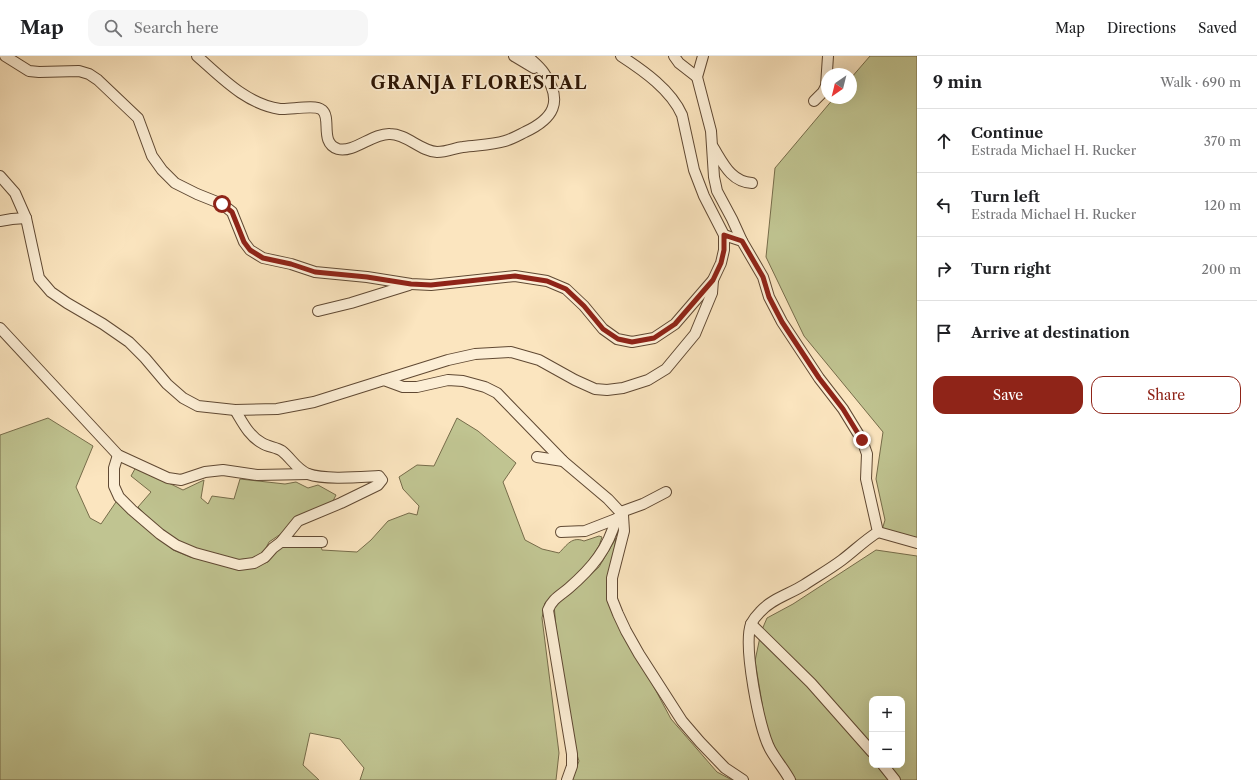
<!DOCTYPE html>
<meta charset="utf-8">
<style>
body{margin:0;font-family:"Libre Caslon Text",serif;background:#f6f6f6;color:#202124}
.controls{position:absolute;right:12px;bottom:12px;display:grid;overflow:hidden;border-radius:8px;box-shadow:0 4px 16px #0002}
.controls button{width:36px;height:36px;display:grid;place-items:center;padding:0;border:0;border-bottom:1px solid #e0e0e0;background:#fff;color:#202124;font:20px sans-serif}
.compass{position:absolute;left:821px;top:12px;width:36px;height:36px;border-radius:50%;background:#fff;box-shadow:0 4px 16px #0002;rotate:215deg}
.stop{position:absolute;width:12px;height:12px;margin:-9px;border:3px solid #8f2418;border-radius:50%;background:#fff}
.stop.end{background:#8f2418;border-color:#fff;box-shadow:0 1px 4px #0008}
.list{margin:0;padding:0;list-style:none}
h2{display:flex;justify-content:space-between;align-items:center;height:52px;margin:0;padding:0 16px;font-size:17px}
h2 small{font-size:13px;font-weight:400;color:#757577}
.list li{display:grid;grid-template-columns:26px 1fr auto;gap:12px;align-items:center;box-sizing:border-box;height:64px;padding:0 16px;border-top:1px solid #e0e0e0}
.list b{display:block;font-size:15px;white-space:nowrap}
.list p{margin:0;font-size:13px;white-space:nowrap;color:#757577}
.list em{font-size:13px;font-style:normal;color:#757577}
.actions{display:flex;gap:8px;padding:12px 16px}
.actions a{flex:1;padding:9px 0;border:1px solid #8f2418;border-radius:12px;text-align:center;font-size:14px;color:#8f2418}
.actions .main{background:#8f2418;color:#fff}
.icon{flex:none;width:22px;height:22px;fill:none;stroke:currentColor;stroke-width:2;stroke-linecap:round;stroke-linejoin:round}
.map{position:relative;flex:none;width:917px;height:724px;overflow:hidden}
header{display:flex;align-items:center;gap:24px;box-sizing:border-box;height:56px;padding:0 20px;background:#fff;border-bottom:1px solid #e0e0e0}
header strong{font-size:19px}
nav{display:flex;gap:22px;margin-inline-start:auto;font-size:14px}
.search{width:280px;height:36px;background:#f6f6f6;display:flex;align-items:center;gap:10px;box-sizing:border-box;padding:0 14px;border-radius:12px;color:#757577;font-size:15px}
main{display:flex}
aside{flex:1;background:#fff}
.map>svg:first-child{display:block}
</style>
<header>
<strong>Map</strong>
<div class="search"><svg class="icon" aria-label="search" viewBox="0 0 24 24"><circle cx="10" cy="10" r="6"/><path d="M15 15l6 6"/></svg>Search here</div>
<nav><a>Map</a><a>Directions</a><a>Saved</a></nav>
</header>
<main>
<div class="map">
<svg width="917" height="724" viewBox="0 0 917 724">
<rect width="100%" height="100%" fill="#fbe5bf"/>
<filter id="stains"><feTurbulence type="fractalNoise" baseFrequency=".005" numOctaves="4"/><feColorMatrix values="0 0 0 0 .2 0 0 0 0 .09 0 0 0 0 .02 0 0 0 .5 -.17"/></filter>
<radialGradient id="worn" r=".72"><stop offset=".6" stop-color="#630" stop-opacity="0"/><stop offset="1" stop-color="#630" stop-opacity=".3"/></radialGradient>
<g fill="#c0c491" stroke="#766c4a" fill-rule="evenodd">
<polygon points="870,0 917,0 917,485 882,474 885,464 876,423 883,376 804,280 766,201 775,112 834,42 851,42 851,22"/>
<path d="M48,362L93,390L76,431L90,462L101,468L118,443L173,494L190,501L249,512L268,506L274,492L292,480L319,482L322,494L357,496L371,484L388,465L409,457L417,459L419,450L403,433L399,421L417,409L434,410L457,362L478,375L516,407L503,426L525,484L542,493L559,497C567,489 572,480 584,485L599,480L602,481L599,490L581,517L545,547L542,562L559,697L556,724H360L364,712L340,683L310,677L303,709L319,724H0V379Z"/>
<polygon points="136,411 183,434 204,424 201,442 208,448 212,440 234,443 240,423 285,428 296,426 308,432 318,429 336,439 333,445 313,456 269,486 261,502 234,504 218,498 192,494 156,470 138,451 151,436 131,420"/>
<polygon points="616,482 607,543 671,663 717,716 732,724 572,724 579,705 573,686 556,571 554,549 565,542 599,511"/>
<path d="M876,494L917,500V724H796L775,692L766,671L755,605L761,576L767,562L793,548ZM872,643H902V709H872Z"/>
</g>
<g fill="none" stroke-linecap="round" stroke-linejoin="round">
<g stroke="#604933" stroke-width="12">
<g id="minor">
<path d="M5,0L29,15L39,16L79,15L89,18L98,24L138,62L152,100L162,114L175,127L197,138L222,148L232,156L244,186L250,194L263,202L291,208L315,216L367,221L411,228L431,229L515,220L547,225L566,233L584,250L603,273L617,283L632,286L654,282L675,268L713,224L721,207L724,194V179L704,140L694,114L682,59C671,34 644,15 621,0"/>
<path d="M197,0C221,21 246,48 280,53C290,54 315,48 322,54C332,62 319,87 338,93C354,97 373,77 390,78C407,78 420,95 437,96C448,96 454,92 463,91C477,89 492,89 505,85C512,83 519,79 525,76C553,63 564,46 544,17C540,11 533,5 527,0"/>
<polyline points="514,0 534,12"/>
<polyline points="674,0 679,7 697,21"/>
<polyline points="703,0 697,21 711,75 714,121 717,135 732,163 742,185"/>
<polyline points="814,45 823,36 826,30 828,0"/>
<path d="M713,91C723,107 731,126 752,127"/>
<polyline points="0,120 15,137 26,162 39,222 51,236 67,247 103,268 129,286 145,302 167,328 183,342 198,350 235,354 277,353 314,346 384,324 403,331 417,331 448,324 463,325 485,331 497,337 563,405 608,443 623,459"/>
<polyline points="0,165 12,163 26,162"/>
<path d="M724,179L742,185L763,221L769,241L782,266L819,322L843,353L862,384L867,398L866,423L878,476C865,484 854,495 842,504C830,513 816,521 804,529C790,538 771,543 760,556C757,559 753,564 751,568C743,590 759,672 770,693C776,704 784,713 790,724"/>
<polyline points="318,255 351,247 409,229"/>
<polyline points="0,272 118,399 168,422 181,424 205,416 223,414 257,419 308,418"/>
<polyline points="384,324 448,304 475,298 511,296 539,304 575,324 595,333 607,334 623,332 648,324 666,313 695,278 712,237 713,224"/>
<path d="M118,399L114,412V430L119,441L132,454L160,478L176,489L195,497L239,509L254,507L265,501L273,492L281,486L298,465L341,447L378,429L382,424L379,420C359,421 325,424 308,418C296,413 291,402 282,395C276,391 268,391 262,387C249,380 243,367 235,354"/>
<polyline points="537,401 563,405"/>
<polyline points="621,456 643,448 666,436"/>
<polyline points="561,476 585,475 616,463"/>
<polyline points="878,476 917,487"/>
<polyline points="281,486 322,486"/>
<polyline points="751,568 811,627 872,696"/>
<polyline points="883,709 895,724"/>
<path d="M567,724L572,710V698L548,554C552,543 561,539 569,532C592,512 608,493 616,463L623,459L624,475L612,522V543L618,558L626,575L639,598L682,665L700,686L725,712L743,724"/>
</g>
</g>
<use href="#minor" stroke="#fceed5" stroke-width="10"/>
</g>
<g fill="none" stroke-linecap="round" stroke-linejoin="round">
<polyline stroke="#8f2418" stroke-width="5" points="222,148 232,156 244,186 250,194 263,202 291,208 315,216 367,221 411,228 431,229 515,220 547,225 566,233 584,250 603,273 618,283 632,286 654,282 675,268 713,224 721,207 724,194 724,179 742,185 763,221 769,241 782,266 819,322 843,353 862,384"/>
</g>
<g text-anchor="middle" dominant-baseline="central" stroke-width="3.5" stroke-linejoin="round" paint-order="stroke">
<g font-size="18" font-weight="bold" letter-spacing="1" fill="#2c1504" stroke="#fceed5">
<text x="479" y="27">GRANJA FLORESTAL</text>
</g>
</g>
<rect width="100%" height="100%" filter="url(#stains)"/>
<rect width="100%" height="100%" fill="url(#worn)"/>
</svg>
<div class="controls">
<button>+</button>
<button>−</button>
</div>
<svg class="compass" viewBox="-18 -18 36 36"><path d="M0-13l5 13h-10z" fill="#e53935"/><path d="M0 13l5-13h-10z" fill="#757577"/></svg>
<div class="stop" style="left:222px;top:148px"></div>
<div class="stop end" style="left:862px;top:384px"></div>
</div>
<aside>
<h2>9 min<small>Walk · 690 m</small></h2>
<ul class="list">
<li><svg class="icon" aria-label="ahead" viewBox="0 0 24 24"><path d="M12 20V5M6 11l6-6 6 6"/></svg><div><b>Continue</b><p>Estrada Michael H. Rucker</p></div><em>370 m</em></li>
<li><svg class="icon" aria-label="left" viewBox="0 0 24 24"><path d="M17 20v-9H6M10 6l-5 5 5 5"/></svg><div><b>Turn left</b><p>Estrada Michael H. Rucker</p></div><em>120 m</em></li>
<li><svg class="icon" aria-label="right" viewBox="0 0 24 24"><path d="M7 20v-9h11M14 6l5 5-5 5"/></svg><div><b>Turn right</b></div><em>200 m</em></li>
<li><svg class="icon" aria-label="arrive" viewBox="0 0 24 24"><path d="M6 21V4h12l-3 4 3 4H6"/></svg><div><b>Arrive at destination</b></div></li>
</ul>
<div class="actions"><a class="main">Save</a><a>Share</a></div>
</aside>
</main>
